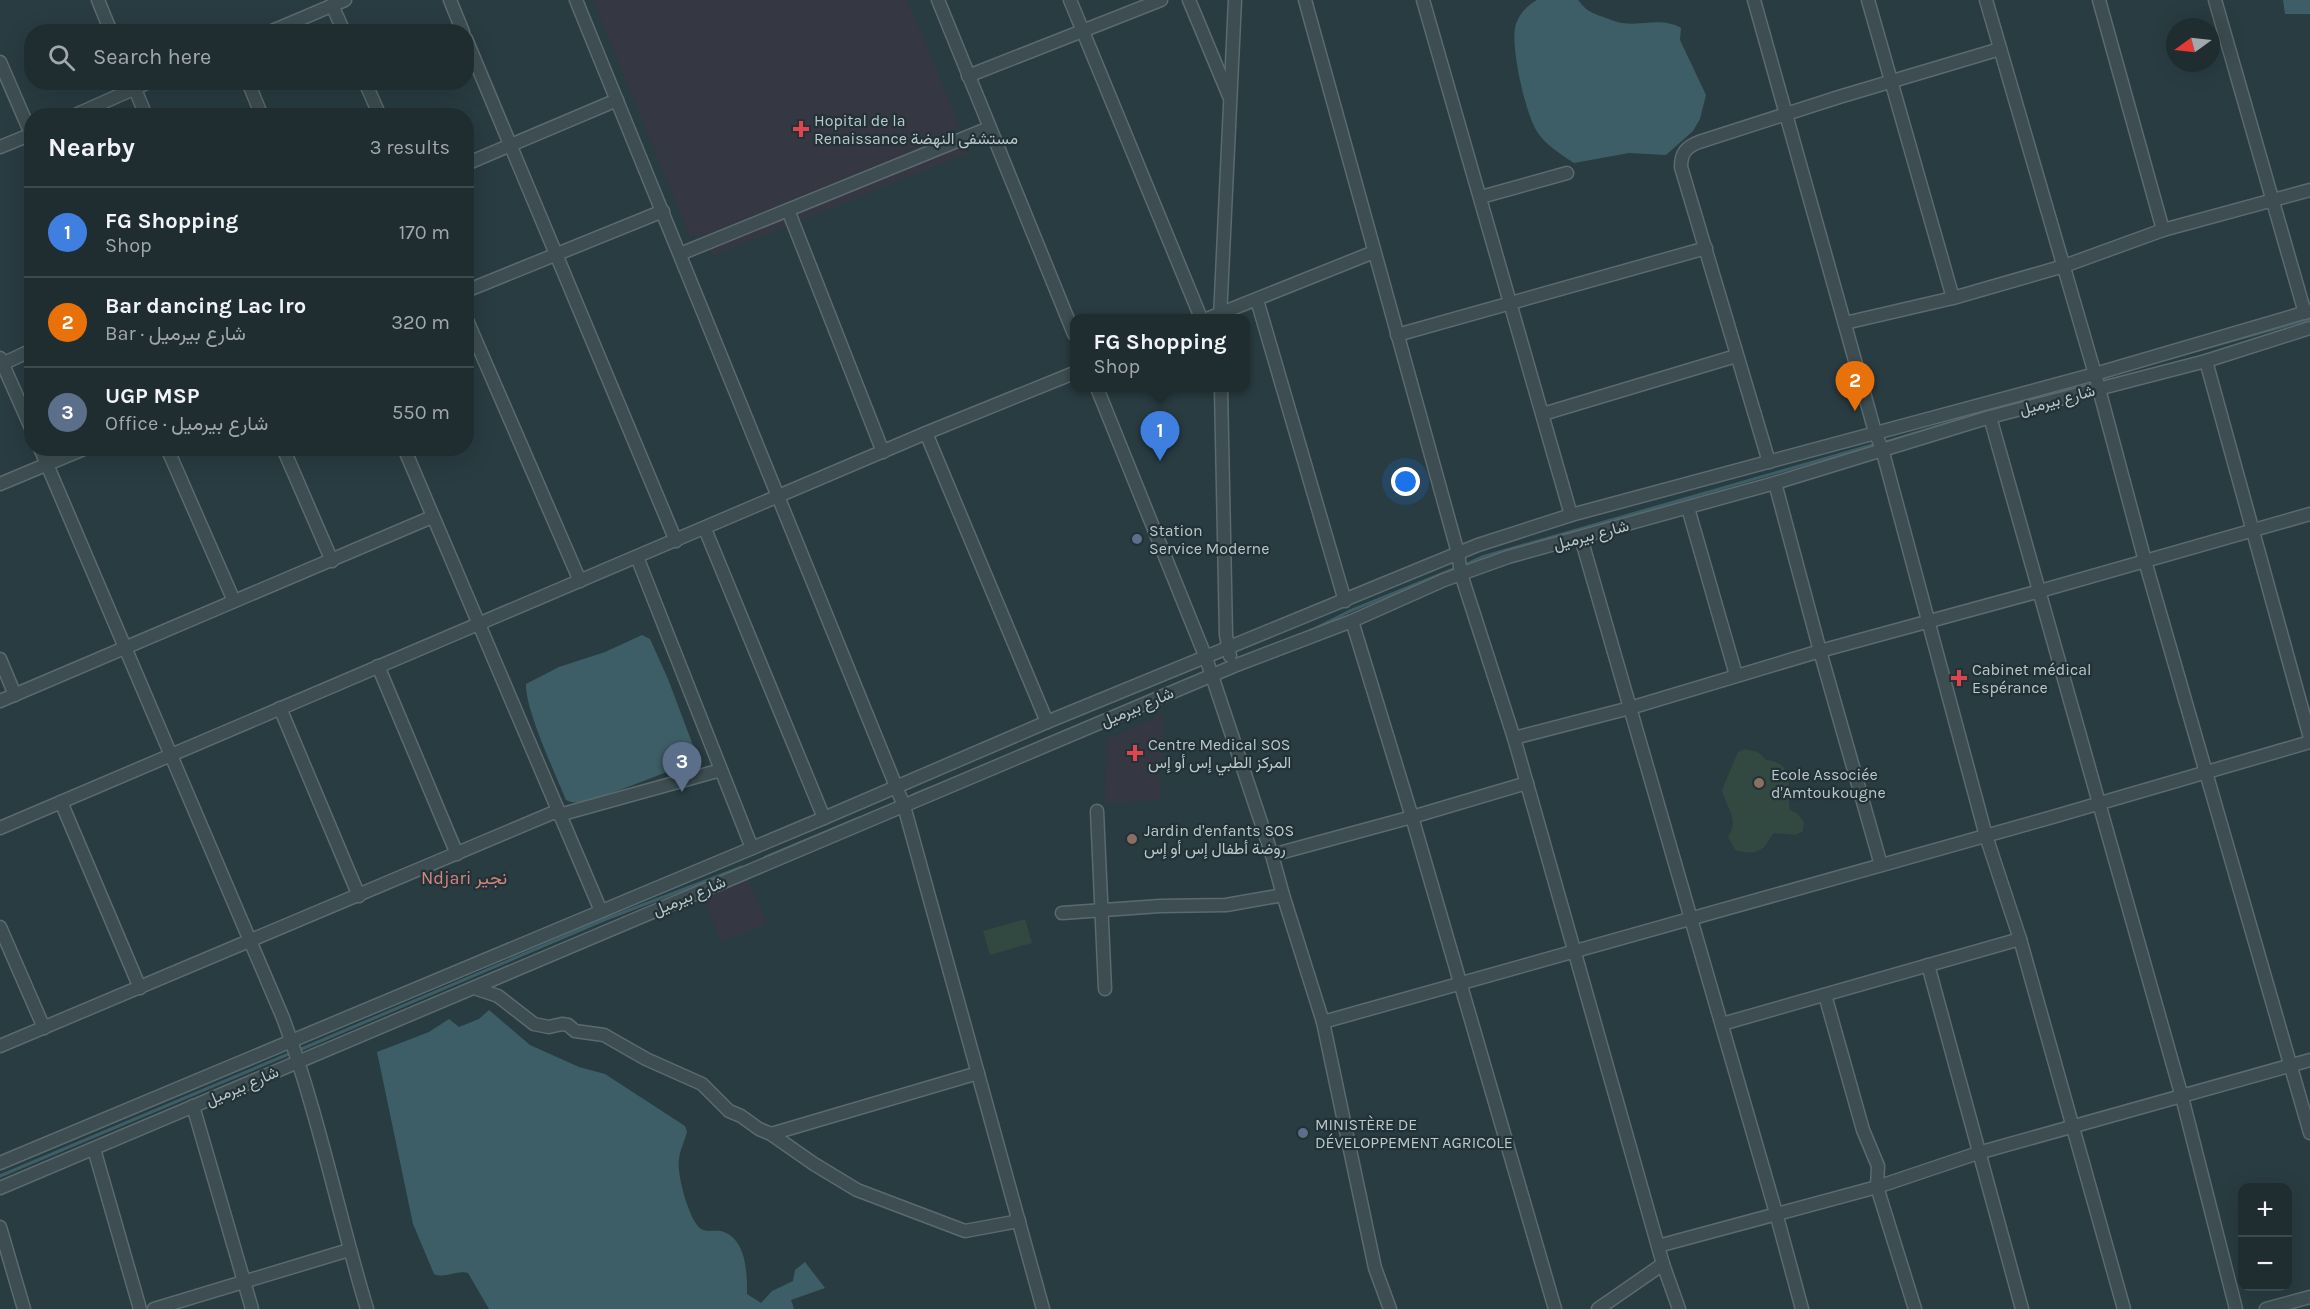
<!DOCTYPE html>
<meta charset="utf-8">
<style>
body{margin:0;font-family:Karla,Vazirmatn,sans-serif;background:#273539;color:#f1f3f6}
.controls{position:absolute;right:18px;bottom:18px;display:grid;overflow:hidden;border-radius:12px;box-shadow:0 6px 24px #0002}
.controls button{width:54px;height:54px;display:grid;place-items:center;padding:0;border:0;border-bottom:2px solid #3c494d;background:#1f2d31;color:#f1f3f6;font:30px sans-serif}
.compass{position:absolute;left:2166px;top:18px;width:54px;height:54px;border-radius:50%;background:#1f2d31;box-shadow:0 6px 24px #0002;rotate:255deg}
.you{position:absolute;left:1406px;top:482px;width:21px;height:21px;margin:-15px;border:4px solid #fff;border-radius:50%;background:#1a73e8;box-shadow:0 0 0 9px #1a73e833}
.badge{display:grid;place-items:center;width:39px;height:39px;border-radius:50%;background:#1a73e8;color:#fff;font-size:20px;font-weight:700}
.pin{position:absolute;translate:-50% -50px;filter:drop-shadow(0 2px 3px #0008)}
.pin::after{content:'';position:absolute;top:32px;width:21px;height:18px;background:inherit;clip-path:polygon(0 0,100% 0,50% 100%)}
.popup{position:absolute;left:1070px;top:314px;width:180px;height:78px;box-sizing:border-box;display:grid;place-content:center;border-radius:12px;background:#1f2d31;filter:drop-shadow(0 2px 4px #0005);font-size:20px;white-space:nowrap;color:#a1a8ab}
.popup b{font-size:22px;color:#f1f3f6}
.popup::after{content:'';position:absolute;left:50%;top:100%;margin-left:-12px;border:12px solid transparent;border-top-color:#1f2d31}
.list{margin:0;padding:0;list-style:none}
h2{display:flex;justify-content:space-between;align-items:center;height:78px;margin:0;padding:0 24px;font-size:26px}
h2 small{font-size:20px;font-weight:400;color:#a1a8ab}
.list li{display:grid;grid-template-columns:39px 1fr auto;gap:18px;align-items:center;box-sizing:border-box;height:90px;padding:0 24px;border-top:2px solid #3c494d}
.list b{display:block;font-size:22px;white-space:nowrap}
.list p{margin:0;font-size:20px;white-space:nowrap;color:#a1a8ab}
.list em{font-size:20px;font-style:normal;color:#a1a8ab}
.icon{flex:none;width:33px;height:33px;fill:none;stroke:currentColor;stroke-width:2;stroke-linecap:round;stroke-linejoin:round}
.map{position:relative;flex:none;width:2310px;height:1309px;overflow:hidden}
.search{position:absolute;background:#1f2d31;box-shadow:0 6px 24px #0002;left:24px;top:24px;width:450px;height:66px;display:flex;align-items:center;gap:15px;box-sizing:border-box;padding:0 21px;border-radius:24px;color:#a1a8ab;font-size:22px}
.panel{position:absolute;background:#1f2d31;box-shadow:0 6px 24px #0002;left:24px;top:108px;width:450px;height:348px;border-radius:24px}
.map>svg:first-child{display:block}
</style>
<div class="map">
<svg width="2310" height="1309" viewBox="0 0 2310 1309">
<rect width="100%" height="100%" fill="#293c41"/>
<g fill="#353842">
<polygon points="593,0 908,0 959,124 955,134 960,146 970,153 713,256 704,235 697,238 695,234 690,237"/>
<polygon points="1164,714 1163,768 1160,768 1160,800 1105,804 1107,739"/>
<polygon points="748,879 767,923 722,943 703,899"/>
</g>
<g fill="#314940">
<path d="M1745,749C1755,751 1760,752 1766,760C1797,763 1786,788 1790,810L1797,813L1804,822L1803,831L1796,835L1774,833C1769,838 1769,841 1765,846C1757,855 1745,853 1735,850L1728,837C1740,818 1726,809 1722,790L1738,752Z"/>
<polygon points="1025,919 1032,943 990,955 983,931"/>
</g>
<g fill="#3e5e67">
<path d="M1537,0H1578C1585,9 1589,12 1600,16C1607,18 1615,22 1622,23C1644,26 1661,17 1681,28L1680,40L1706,95L1700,119L1693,131L1666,155L1629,153L1574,163C1562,155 1546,145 1538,133C1526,117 1509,43 1516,24C1519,14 1528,5 1537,0Z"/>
<polygon points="2283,0 2310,0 2310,14 2285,14"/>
<path d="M642,635L650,639L668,679L694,748L693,760L689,764C653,776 616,794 579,802C574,803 570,802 566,800C555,773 525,709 526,684L559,667L605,652Z"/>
<path d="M489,1010L530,1045L579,1067L605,1074L685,1126L687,1132C685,1140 680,1150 679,1159C676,1172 689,1221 701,1229C707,1233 716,1229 724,1232C747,1241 747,1274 747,1294L761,1303L772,1291L793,1281L795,1270L805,1262L825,1288L791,1300L794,1309H489L468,1273C456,1270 446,1279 434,1274L413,1224L377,1052L429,1032L449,1019L459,1027L479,1019Z"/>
</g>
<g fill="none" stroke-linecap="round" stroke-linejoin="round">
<g stroke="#3e5e67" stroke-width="3">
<polyline points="2170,358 2310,319"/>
<polyline points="1882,443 2057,390"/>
<polyline points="1462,566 1482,557 1876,444"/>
<polyline points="1308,632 1350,611 1456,568"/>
<polyline points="913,795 930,788"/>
<polyline points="766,857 859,818"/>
<polyline points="297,1051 606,919 742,867"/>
<polyline points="0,1176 291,1053"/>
</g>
<g stroke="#5b6a6e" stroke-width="15">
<g id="minor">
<polyline points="98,0 111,32"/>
<polyline points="450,0 463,32"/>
<polyline points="576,0 904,806 1043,1309"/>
<polyline points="938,0 1074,334"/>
<polyline points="1070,0 1201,318"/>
<polyline points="1189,0 1229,96"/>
<polyline points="1305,0 1458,553 1461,574 1514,738 1663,1264 1679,1309"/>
<polyline points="1423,0 1571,515"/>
<polyline points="1754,0 1875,432 1882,449 1986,836 2020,939 2124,1309"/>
<polyline points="1868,0 1953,298"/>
<polyline points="1986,0 2095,374 2145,561 2310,1133"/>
<polyline points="2099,0 2163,230"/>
<polyline points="2215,0 2305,313"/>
<polyline points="332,5 344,32"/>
<polyline points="270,32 345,0"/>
<polyline points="466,39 676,541"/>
<polyline points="0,62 32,136"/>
<polyline points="968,76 1161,0"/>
<polyline points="248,82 262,116"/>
<polyline points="365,82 380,116"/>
<polyline points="133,84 146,116"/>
<polyline points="73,116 149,82"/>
<polyline points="0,147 32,134"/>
<polyline points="466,164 617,100"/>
<polyline points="1481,197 1567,173"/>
<polyline points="788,210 883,452"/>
<polyline points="680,254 989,128"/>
<polyline points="466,291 663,211"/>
<polyline points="1257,300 1345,601"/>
<polyline points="466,318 580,581"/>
<polyline points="1209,318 1374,252"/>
<polyline points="1220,318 1235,0"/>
<polyline points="1845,323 1953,298 2064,266 2163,230 2310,190"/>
<polyline points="1397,335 1706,248"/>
<polyline points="0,358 32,430"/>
<polyline points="2206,361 2310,738"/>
<polyline points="0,365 32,350"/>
<polyline points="1097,388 1206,658 1272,855 1283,895 1323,1022 1375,1268 1390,1309"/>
<polyline points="1221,388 1226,635 1230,656"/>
<polyline points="1543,414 1736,356"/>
<polyline points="1990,417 2182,1097 2236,1309"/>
<polyline points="926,433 1047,722"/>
<path d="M40,448L283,1018C318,1112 338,1213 367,1309"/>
<polyline points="167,448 234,601"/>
<polyline points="283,448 332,561"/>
<polyline points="404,448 601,911"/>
<path d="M1769,462L1681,167C1681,153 1686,147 1699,142L1839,97L2000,49"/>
<polyline points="1775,483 1820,651 1881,865"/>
<polyline points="0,484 86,448"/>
<polyline points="1688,508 1736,675"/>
<polyline points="705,529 824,818"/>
<polyline points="1581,538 1776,1213 1802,1309"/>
<polyline points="637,557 752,848"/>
<polyline points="1352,621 1412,817 1555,1309"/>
<polyline points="0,659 15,695"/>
<polyline points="378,666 457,854"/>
<polyline points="0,701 432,517"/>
<polyline points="280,708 359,896"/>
<polyline points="1514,738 1630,708 1820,651 2040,591 2310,514"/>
<polyline points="61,802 140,988"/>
<polyline points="1097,811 1105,989"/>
<polyline points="559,815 721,770"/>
<polyline points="0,828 926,433 1074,373"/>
<polyline points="1272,855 1412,817 1527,783"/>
<polyline points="1062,913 1160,906 1226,905 1283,895"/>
<polyline points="0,927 44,1028"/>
<polyline points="1928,965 2022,1309"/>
<polyline points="474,988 498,996 534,1024 549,1027 562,1024 568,1025 575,1031 604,1035 646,1059 702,1084 729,1111 741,1116 759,1129 771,1134 814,1164 857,1190 965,1231 1019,1221"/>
<polyline points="1825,995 1863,1130 1878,1166 1877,1187 1915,1309"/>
<polyline points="1323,1022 2049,818 2310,742"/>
<polyline points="1722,1024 2020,939"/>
<polyline points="0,1046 557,811"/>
<polyline points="193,1106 252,1309"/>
<polyline points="771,1134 978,1073"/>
<polyline points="94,1149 140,1309"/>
<polyline points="0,1163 824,818 1047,722 1478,545 1571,515 2095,374 2310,311"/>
<polyline points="0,1188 1234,666 1352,621 1444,580 1508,557 1775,483 1990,417 2206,361 2310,328"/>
<polyline points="0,1227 24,1309"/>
<polyline points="1658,1246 1877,1187 1978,1153 2310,1060"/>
<polyline points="154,1309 349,1250"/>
<polyline points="1598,1309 1663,1264"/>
<polyline points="2266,1309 2310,1297"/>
</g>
</g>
<use href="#minor" stroke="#3d4d51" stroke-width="12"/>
</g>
<g fill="#e0444e" stroke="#223236" stroke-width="2">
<path d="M798 120h6v6h6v6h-6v6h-6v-6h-6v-6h6z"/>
<path d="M1956 669h6v6h6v6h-6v6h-6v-6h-6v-6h6z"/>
<path d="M1132 744h6v6h6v6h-6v6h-6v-6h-6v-6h6z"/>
</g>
<g fill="#5c6f8a" stroke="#223236" stroke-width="2">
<circle cx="1137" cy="539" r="6"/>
<circle cx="1303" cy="1133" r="6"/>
</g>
<g fill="#8d6e63" stroke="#223236" stroke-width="2">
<circle cx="1759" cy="783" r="6"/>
<circle cx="1132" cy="839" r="6"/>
</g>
<g text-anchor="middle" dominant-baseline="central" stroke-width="4.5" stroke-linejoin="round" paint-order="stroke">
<g font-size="16" fill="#bac7cb" stroke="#223236" text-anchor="start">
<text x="814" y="120">Hopital de la<tspan x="814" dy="18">Renaissance مستشفى النهضة</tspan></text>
<text x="1149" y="530">Station<tspan x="1149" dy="18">Service Moderne</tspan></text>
<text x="1972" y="669">Cabinet médical<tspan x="1972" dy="18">Espérance</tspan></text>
<text x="1148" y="744">Centre Medical SOS<tspan x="1148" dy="18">المركز الطبي إس أو إس</tspan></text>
<text x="1771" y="774">Ecole Associée<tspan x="1771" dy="18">d'Amtoukougne</tspan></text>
<text x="1144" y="830">Jardin d'enfants SOS<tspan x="1144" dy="18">روضة أطفال إس أو إس</tspan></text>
<text x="1315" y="1124">MINISTÈRE DE<tspan x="1315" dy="18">DÉVELOPPEMENT AGRICOLE</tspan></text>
</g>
<g font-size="16" fill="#bac7cb" stroke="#223236">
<text transform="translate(2057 400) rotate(-15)">شارع بيرميل</text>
<text transform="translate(1591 535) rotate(-15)">شارع بيرميل</text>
<text transform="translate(1137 707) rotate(-23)">شارع بيرميل</text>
<text transform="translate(689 896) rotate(-23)">شارع بيرميل</text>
<text transform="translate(242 1086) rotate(-23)">شارع بيرميل</text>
</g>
<g font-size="18" fill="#d38580" stroke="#223236">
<text x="464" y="878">Ndjari نجير</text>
</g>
</g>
</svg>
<div class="controls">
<button>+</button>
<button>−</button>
</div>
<svg class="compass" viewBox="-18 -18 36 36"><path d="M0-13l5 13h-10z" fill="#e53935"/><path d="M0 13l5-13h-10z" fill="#a1a8ab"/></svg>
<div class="you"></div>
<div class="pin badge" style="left:1160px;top:461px;background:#3f7fe0">1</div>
<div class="popup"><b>FG Shopping</b>Shop</div>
<div class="pin badge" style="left:1855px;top:411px;background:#e8710a">2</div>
<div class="pin badge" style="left:682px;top:792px;background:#5c6f8a">3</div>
<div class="search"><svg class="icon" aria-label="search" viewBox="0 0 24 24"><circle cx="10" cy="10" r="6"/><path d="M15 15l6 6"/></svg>Search here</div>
<section class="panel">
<h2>Nearby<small>3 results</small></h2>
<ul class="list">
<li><span class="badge" style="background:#3f7fe0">1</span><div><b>FG Shopping</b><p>Shop</p></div><em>170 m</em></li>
<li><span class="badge" style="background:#e8710a">2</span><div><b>Bar dancing Lac Iro</b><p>Bar · شارع بيرميل</p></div><em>320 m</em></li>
<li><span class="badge" style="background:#5c6f8a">3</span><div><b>UGP MSP</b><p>Office · شارع بيرميل</p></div><em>550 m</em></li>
</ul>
</section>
</div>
